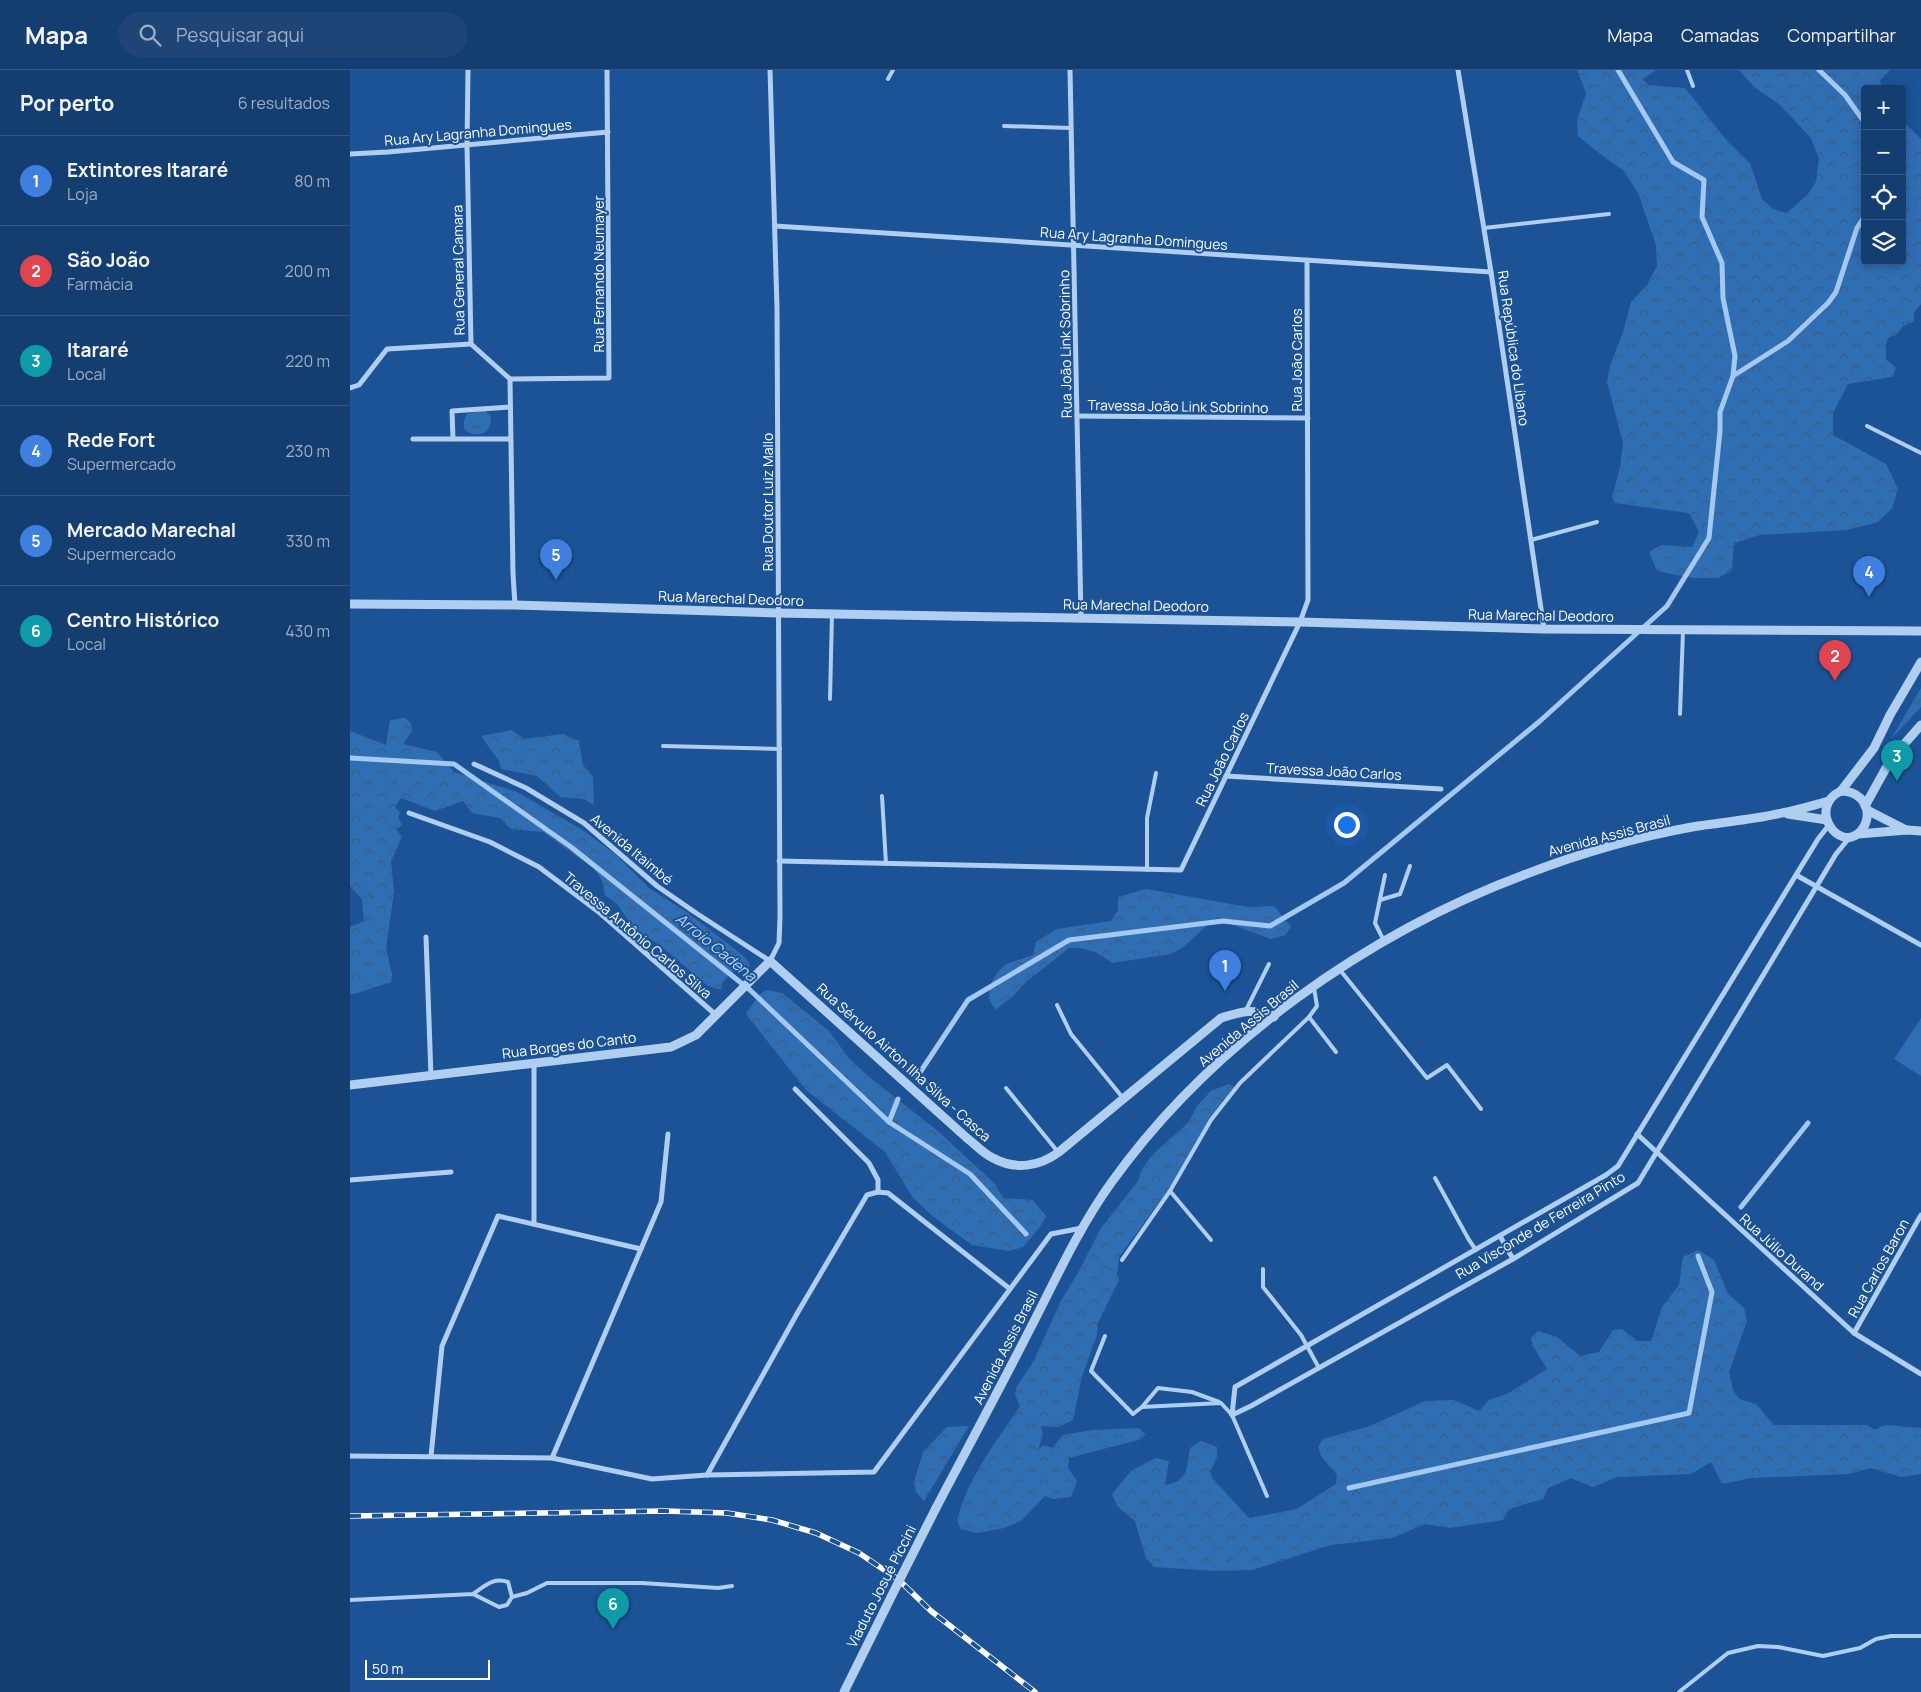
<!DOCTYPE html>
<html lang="pt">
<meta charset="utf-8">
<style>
body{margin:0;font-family:Manrope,sans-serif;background:#1e4575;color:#f1f3f6}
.controls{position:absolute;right:15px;top:15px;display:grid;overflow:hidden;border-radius:5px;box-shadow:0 2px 12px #0003}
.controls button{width:45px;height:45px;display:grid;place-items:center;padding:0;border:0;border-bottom:1px solid #345783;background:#153e70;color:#f1f3f6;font:25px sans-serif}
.scale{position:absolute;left:15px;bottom:12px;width:125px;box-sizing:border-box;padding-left:5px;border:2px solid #fff;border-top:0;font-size:14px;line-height:18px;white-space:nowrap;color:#fff;-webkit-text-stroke:4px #1c5396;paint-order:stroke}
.you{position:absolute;left:996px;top:754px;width:18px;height:18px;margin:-12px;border:4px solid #fff;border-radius:50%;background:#1a73e8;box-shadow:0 0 0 8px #1a73e833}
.badge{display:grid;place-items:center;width:32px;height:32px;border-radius:50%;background:#ffd36e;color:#fff;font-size:16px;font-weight:700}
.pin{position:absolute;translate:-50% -41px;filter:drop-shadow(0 1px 2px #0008)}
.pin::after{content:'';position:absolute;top:26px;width:18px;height:15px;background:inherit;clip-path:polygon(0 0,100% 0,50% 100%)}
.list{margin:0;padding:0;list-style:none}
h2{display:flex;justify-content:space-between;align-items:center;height:65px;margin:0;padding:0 20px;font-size:21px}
h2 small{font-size:16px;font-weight:400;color:#9daec3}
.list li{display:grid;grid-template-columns:32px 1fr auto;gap:15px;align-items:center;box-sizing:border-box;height:90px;padding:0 20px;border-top:1px solid #345783}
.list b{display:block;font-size:19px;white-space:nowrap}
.list p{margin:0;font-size:16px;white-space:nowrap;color:#9daec3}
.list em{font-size:16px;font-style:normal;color:#9daec3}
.icon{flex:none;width:28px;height:28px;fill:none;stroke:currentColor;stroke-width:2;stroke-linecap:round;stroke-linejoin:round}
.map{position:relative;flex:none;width:1571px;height:1622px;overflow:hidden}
header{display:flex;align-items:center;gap:30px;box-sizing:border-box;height:70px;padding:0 25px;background:#153e70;border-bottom:1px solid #345783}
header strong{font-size:24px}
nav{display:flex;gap:28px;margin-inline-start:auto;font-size:18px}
.search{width:350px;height:45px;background:#1e4575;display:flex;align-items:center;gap:12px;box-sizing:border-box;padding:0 18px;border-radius:28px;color:#9daec3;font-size:19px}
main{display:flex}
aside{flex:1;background:#153e70}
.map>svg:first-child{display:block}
</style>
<header>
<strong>Mapa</strong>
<div class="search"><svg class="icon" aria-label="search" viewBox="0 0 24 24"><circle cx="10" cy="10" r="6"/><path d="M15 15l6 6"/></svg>Pesquisar aqui</div>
<nav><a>Mapa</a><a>Camadas</a><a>Compartilhar</a></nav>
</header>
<main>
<aside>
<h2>Por perto<small>6 resultados</small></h2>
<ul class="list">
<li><span class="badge" style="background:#3f7fe0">1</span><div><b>Extintores Itararé</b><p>Loja</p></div><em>80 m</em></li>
<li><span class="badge" style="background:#e0444e">2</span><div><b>São João</b><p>Farmácia</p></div><em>200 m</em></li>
<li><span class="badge" style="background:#0f9aa8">3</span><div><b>Itararé</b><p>Local</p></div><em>220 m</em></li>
<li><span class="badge" style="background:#3f7fe0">4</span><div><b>Rede Fort</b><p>Supermercado</p></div><em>230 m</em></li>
<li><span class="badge" style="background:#3f7fe0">5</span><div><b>Mercado Marechal</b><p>Supermercado</p></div><em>330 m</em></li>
<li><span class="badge" style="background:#0f9aa8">6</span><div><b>Centro Histórico</b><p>Local</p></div><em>430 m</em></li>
</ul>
</aside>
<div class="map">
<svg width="1571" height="1622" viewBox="0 0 1571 1622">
<defs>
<pattern id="grass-tufts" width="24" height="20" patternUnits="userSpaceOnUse" patternTransform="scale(1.25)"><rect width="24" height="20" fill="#306eb4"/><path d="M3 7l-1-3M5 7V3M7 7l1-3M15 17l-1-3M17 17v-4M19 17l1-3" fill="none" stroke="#415a76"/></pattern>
<pattern id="forest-crowns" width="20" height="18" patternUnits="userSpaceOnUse" patternTransform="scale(1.25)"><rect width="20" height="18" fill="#306eb4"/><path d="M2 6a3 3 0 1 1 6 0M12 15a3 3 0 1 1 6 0" fill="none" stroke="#415a76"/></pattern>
</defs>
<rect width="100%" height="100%" fill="#1c5396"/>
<g fill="url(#grass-tufts)">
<path d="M134,340L141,345C141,350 141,357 137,360C129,369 105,364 117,344Z"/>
<polygon points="1571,618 1571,637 1541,669"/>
</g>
<g fill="url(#forest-crowns)">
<polygon points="1227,0 1306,0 1293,9 1298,15 1335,18 1378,72 1400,93 1412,129 1423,139 1437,143 1457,125 1466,112 1469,89 1461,68 1429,34 1404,17 1389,0 1540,0 1530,10 1532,19 1515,19 1515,191 1552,191 1552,50 1571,69 1571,234 1564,243 1564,251 1553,256 1547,264 1538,268 1536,275 1536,289 1546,298 1542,307 1498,314 1483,343 1483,365 1536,394 1548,419 1542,438 1528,452 1497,460 1410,465 1384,473 1382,500 1368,508 1343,508 1307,501 1299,482 1311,475 1342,477 1349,462 1339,443 1265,433 1262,427 1270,398 1273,373 1257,312 1260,296 1274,259 1281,232 1297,215 1307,196 1306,175 1288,123 1274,101 1245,80 1228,66 1227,51 1236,23"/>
<polygon points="55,648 61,653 62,661 53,674 87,682 104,702 167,722 234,761 265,784 299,818 338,843 395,887 400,895 396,901 382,902 372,913 371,920 358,916 310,875 284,859 267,834 255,825 252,810 243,798 193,762 161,759 150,748 122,743 113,731 85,741 51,728 45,737 50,743 48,748 52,755 46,759 52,767 41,791 44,822 36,878 42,904 41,912 4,924 0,924 0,857 14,851 12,829 0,816 0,661 36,675 40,650"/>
<polygon points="162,660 174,669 213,664 229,671 233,695 243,707 244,735 234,729 210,727 187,706 151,699 149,691 131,666"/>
<path d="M796,819L898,837L924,836L941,857L935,865L921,869L877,853L857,855L835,876L821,884L762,893C748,882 738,877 719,878L676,912L662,927L645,940L639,929L640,915L647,903L656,894L683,885L686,872L707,859L761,851L768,840V827Z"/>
<polygon points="416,920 432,923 479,961 498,987 518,1006 589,1062 645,1114 653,1128 683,1130 696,1146 690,1157 673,1177 659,1181 622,1175 585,1148 563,1128 535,1082 456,1020 396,944 409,925"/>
<path d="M879,1014L885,1017L852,1063L832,1101L769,1187L767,1204L769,1210L748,1253L747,1265L732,1306L723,1350L708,1357L691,1356L693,1365L688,1380L694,1375L702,1378L713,1365L742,1360L789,1358L796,1365L788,1370L719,1388L718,1398L727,1411L721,1427L703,1429L695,1426L671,1451L654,1458L627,1463L611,1459L607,1451C617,1408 646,1372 670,1336L665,1325L666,1318L683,1292L711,1231L730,1199L751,1158L788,1111L792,1099L803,1084L838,1053L847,1036L861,1021Z"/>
<path d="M1348,1180L1364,1190L1378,1224L1394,1238L1397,1251L1379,1302L1383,1320L1389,1329L1406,1334L1424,1355H1517L1525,1360L1534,1355L1571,1358V1404L1551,1407L1521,1398L1498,1404L1401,1408L1372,1414L1361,1392L1341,1404L1267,1407L1243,1417L1221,1408L1198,1418L1193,1429L1159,1439L1153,1450L1100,1458L1075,1454L1042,1468L981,1475L902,1500L866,1501L804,1497L796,1488L785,1451L767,1436L762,1424L782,1400L806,1388L819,1391L815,1415C838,1412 837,1398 840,1378L851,1371L867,1377V1388L860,1401L862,1408L899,1448L947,1439L986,1414L987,1405L971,1386L968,1377L973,1369L1020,1356L1075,1331L1104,1330L1129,1341L1139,1330L1157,1324L1197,1299L1183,1276L1181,1268L1188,1261L1207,1267L1230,1286L1249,1282L1263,1260L1272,1259L1287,1271H1301L1312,1237L1329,1215L1333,1187Z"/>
<polygon points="619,1356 574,1431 566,1422 564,1412 573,1382 597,1357"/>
</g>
<polygon fill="#306eb4" points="1571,948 1571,1006 1544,989"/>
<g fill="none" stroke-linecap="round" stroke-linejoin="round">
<g stroke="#a3c9f1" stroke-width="5">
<polyline points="1469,0 1495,25 1515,53"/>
<polyline points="1383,306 1438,271 1478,233 1486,222 1507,158 1515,146"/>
<polyline points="0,688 104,694 221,777 400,920 539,1052 620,1104 676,1164"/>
<polyline points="567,1007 618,930 719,870 873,851 920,856 994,813 1190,651 1317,536 1359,468 1370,361 1370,342 1383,306 1385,286 1373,228 1372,193 1352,147 1354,110 1323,92 1268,0"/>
<polyline points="539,1052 548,1029"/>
<polyline points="1391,1137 1458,1053"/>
<polyline points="999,1418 1339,1343 1362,1222 1348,1186"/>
</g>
<g stroke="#b0cef0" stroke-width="4">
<polyline points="1337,0 1343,16"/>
<polyline points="538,9 543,0"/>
<polyline points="654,56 721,58"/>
<polyline points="1134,158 1259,144"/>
<polyline points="1517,356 1571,383"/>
<polyline points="1181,470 1247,452"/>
<polyline points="480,629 482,544"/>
<polyline points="1330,644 1333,561"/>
<polyline points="313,676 430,679"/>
<polyline points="532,726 536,794"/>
<polyline points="797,800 797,748 806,703"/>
<polyline points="1030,830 1050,824 1060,796"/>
<polyline points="1034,871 1025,853 1035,805"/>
<polyline points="990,900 1077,1008 1097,995 1131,1039"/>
<polyline points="707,935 721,964 773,1028"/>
<polyline points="896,940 919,894"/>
<polyline points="959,947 986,982"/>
<polyline points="656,1018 708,1082"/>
<polyline points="1085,1108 1119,1170 1126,1180"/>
<polyline points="820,1121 861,1170"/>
<polyline points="772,1190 820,1121 861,1050 890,1013 959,947 967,936 964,918"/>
<polyline points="913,1199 913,1217 951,1265 969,1298"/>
<polyline points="755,1266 741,1301 783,1344 792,1337 871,1333 882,1345 917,1426"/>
<polyline points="792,1337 808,1318 842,1322 869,1332"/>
<polyline points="162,1527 177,1523 197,1513 292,1513 368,1518 382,1516"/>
<path d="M0,1530L123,1524L149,1537L157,1535L162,1527L158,1512C143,1507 135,1516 123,1524"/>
<polyline points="1329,1622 1378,1583 1408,1576 1428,1577 1473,1586 1510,1578 1526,1569 1541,1566 1571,1566"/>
</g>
<g stroke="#b0cef0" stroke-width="5">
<polyline points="118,0 117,75 121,274 160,309 163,504 165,535"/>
<polyline points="720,0 731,548"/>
<polyline points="1108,0 1141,202 1194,559"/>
<polyline points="0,84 38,82 258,62"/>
<polyline points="425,156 1141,202"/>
<polyline points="160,309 259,308 257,0"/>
<polyline points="0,318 9,315 37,279 121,274"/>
<polyline points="727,346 958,348"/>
<polyline points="63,369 160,369"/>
<polyline points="103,369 102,341 160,337"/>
<polyline points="124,694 176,718 234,753 307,816 346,843 420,891 429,873 430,847 427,238 420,0"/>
<polyline points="876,706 1091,719"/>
<polyline points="59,743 140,772 189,797 250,843 366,945"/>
<polyline points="429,791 831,800 950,552 958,530 957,190"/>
<polyline points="1446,805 1571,875"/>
<polyline points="76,867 81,1006"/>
<polyline points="445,1019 519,1093 528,1110 528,1122"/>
<polyline points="1287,1064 1504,1263 1571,1304"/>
<polyline points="0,1110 101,1102"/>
<polyline points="184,1154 184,993"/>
<polyline points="1150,1166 1163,1189"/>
<polyline points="1504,1263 1571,1145"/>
<polyline points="882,1345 901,1336 1163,1189 1288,1113 1486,784 1500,767"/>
<polyline points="882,1345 885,1317 1256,1105 1268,1096 1468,769 1479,755"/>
<polyline points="0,1386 202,1388 302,1409 357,1405 524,1402 701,1164 732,1158"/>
<polyline points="81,1386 92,1276 148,1146 291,1179"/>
<polyline points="202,1388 311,1132 318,1064"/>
<polyline points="357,1405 448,1242 517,1125 528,1122 538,1123 660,1219"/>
</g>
<g stroke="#b0cef0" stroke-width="9">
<polyline points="0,534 165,535 428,543 950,552 1194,559 1571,561"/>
<polyline points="1491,721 1524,678 1540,645 1571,592"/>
<path d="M1491,721C1507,721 1519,732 1517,748C1516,753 1514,758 1510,762C1488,783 1457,737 1491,721Z"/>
<polyline points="1515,736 1541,689 1571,655"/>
<polyline points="1517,740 1556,760"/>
<polyline points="1438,744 1477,750"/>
<polyline points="1508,764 1557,760 1571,761"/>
<path d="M0,1015L321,977L346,965L420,891L618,1069C626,1075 634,1084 643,1088C665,1100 689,1097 709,1082L871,948C894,941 900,938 924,947"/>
<path d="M586,1438C617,1379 649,1320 679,1261C705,1211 728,1159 761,1113C861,973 1019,862 1179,803C1231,783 1287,767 1342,757C1372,752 1403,750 1432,743C1448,740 1464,735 1479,731"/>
<polyline points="494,1622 549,1511"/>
</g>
<g stroke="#fff" stroke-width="5.5">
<polyline id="rail" points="0,1446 315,1441 377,1443 422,1450 466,1463 509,1483 549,1510 581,1541 685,1622"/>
</g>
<use href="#rail" stroke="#1c5396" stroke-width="4" stroke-dasharray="11" stroke-linecap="butt"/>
<polyline stroke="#b0cef0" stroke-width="9" points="549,1511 586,1438"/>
</g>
<g text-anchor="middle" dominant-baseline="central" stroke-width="4" stroke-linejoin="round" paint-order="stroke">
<g font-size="14" fill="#fff" stroke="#1c5396">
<text transform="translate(128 62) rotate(-5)">Rua Ary Lagranha Domingues</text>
<text transform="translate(784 168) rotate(4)">Rua Ary Lagranha Domingues</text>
<text transform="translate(108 200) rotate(-91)">Rua General Camara</text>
<text transform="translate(248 204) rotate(-90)">Rua Fernando Neumayer</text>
<text transform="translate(715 274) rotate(-91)">Rua João Link Sobrinho</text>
<text transform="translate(1164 278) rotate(82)">Rua República do Líbano</text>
<text transform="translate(946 290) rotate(-90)">Rua João Carlos</text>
<text transform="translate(828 336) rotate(1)">Travessa João Link Sobrinho</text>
<text transform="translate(417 432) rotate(-90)">Rua Doutor Luiz Mallo</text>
<text transform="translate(381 528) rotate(2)">Rua Marechal Deodoro</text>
<text transform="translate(786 535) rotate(1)">Rua Marechal Deodoro</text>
<text transform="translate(1191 545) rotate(1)">Rua Marechal Deodoro</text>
<text transform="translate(872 689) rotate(-64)">Rua João Carlos</text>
<text transform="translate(984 701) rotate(3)">Travessa João Carlos</text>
<text transform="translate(1259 765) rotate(-15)">Avenida Assis Brasil</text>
<text transform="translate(282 779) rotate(40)">Avenida Itaimbé</text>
<text transform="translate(288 865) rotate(40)">Travessa Antônio Carlos Silva</text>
<text transform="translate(898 953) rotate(-40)">Avenida Assis Brasil</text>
<text transform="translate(219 975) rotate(-7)">Rua Borges do Canto</text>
<text transform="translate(554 992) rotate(42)">Rua Sérvulo Airton Ilha Silva - Casca</text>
<text transform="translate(1190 1155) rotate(-31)">Rua Visconde de Ferreira Pinto</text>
<text transform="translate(1432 1182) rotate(42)">Rua Júlio Durand</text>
<text transform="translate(1528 1198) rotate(-61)">Rua Carlos Baron</text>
<text transform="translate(655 1277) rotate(-63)">Avenida Assis Brasil</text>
<text transform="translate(531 1516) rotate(-63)">Viaduto Josué Piccini</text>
</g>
<g font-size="15" font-style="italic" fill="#bcd8f6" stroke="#1c5396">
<text transform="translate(366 877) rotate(39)">Arroio Cadena</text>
</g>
</g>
</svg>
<div class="controls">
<button>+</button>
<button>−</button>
<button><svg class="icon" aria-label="locate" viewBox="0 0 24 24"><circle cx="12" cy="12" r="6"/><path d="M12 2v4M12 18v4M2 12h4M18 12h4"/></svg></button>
<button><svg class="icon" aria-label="layers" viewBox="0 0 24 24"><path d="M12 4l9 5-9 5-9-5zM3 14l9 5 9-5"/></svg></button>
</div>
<div class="scale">50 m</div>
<div class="you"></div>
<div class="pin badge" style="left:875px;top:921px;background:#3f7fe0">1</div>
<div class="pin badge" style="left:1485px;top:611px;background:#e0444e">2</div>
<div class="pin badge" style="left:1547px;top:711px;background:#0f9aa8">3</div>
<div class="pin badge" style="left:1519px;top:527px;background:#3f7fe0">4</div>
<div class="pin badge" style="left:206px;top:510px;background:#3f7fe0">5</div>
<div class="pin badge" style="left:263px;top:1559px;background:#0f9aa8">6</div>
</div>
</main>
